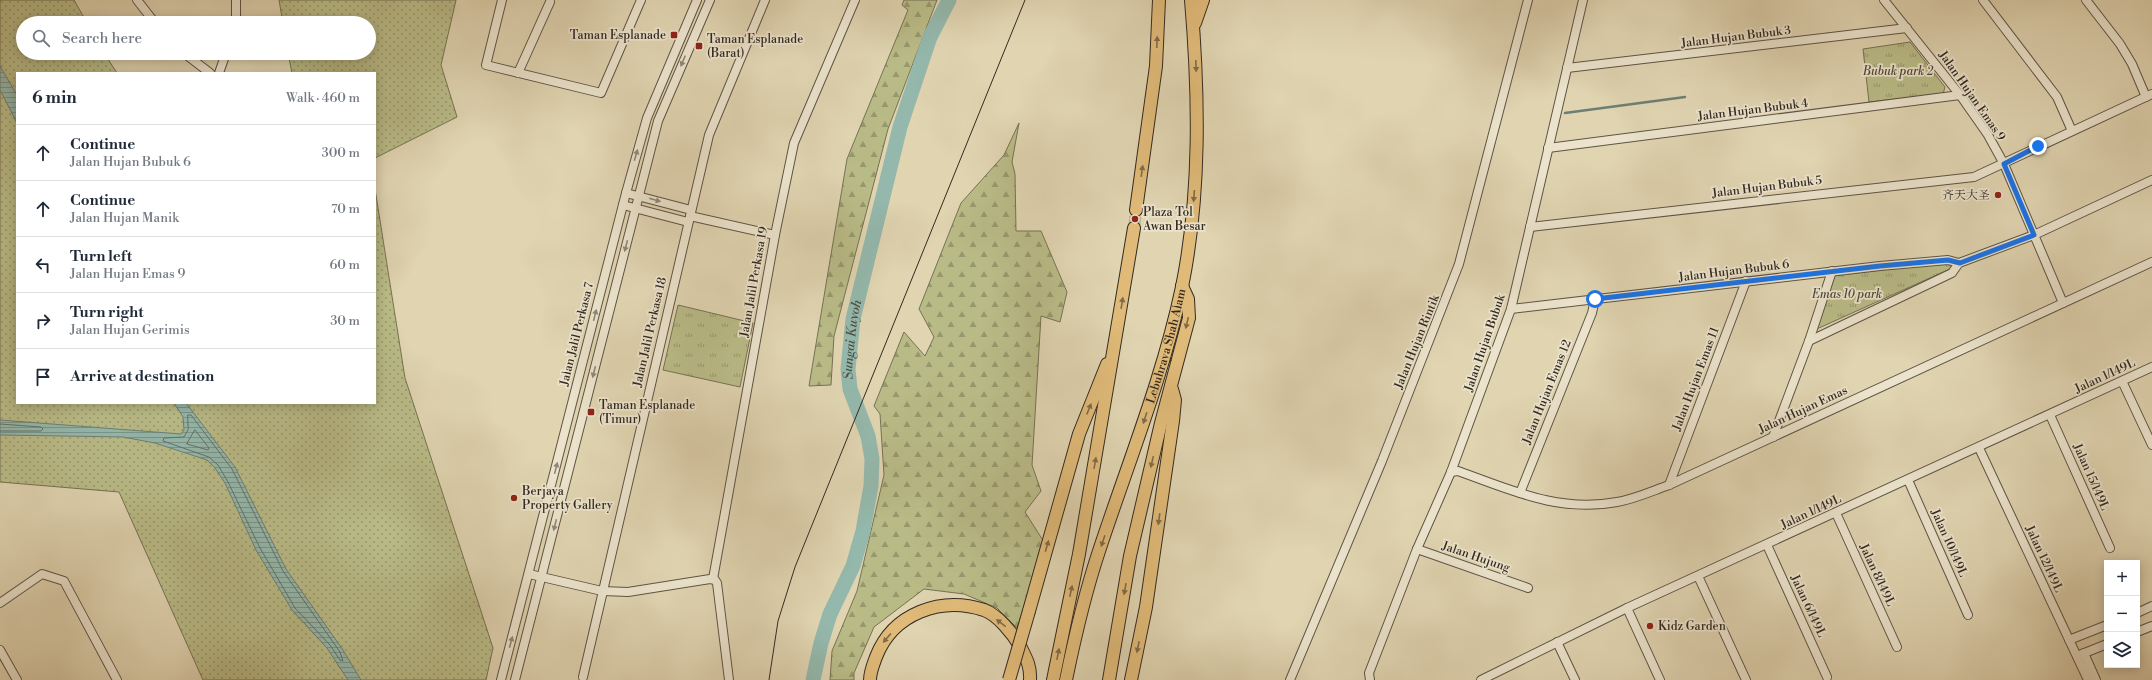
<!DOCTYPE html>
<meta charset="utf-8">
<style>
body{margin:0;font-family:"Libre Bodoni","Noto Serif SC",serif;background:#f6f6f7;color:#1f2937}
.controls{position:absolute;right:12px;bottom:12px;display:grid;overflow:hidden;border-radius:0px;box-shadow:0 2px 10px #0003}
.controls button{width:36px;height:36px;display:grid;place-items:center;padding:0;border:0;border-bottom:1px solid #e0e1e3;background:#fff;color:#1f2937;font:20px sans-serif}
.stop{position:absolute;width:12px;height:12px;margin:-9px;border:3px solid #1a73e8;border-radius:50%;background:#fff}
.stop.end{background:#1a73e8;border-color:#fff;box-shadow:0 1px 4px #0008}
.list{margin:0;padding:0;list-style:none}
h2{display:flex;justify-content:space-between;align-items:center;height:52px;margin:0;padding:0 16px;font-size:17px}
h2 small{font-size:13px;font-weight:400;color:#747a83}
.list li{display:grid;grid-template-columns:26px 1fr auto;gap:12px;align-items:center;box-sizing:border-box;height:56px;padding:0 16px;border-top:1px solid #e0e1e3}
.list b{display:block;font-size:15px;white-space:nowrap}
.list p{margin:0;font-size:13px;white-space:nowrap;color:#747a83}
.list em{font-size:13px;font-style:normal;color:#747a83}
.icon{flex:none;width:22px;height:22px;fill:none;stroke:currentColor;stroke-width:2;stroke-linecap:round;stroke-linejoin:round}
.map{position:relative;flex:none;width:2152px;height:680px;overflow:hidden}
.search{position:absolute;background:#fff;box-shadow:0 2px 10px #0003;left:16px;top:16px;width:360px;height:44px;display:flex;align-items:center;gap:10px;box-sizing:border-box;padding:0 14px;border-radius:22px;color:#747a83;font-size:15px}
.panel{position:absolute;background:#fff;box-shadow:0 2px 10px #0003;left:16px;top:72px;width:360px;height:332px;border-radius:0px}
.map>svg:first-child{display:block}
</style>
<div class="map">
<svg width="2152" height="680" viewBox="0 0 2152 680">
<defs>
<pattern id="grass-dots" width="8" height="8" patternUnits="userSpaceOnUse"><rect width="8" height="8" fill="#b9bb87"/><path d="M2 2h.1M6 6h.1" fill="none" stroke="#97986e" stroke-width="1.8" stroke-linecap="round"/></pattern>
<pattern id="forest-firs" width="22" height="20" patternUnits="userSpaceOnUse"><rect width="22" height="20" fill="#b9bb87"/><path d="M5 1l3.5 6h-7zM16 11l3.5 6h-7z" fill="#97986e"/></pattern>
<pattern id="park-tufts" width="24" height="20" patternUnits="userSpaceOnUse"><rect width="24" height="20" fill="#b9bb87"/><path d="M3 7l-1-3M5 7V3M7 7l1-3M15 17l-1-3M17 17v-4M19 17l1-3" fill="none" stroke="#97986e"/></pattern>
<pattern id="water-rules" width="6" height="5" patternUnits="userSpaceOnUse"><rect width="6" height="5" fill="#94b8ac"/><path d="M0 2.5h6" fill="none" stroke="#79968c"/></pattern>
</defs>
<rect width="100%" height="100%" fill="#e0d4b1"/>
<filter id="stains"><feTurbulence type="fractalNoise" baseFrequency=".005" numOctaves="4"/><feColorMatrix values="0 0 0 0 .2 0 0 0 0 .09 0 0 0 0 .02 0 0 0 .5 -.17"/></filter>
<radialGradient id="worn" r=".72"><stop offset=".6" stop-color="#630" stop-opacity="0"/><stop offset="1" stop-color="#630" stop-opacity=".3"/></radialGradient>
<g fill="url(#grass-dots)" stroke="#767254">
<polygon points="0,0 74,0 87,23 23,23 23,53 104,53 117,73 17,73 17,403 375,403 375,189 405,378 493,648 486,680 203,680 119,492 0,482"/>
<polygon points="279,0 456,0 441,65 457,117 375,158 375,73 292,73 288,53 369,53 369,23 283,23"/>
</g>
<g fill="url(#forest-firs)" stroke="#767254">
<polygon points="904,0 937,0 888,129 834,336 831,385 809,386 847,159 908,10 902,5"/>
<polygon points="1019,123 1012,162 1015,174 1016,231 1041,231 1067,292 1060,322 1041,316 1032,465 1041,491 1025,512 1044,542 1017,628 997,608 964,594 924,589 874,627 854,673 854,680 830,680 832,651 857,591 884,475 880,414 874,406 904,332 925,356 934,337 919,309 961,203 1004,155"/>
</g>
<g fill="url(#park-tufts)" stroke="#767254">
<polygon points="1910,42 1945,87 1943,94 1869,102 1863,49"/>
<polygon points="1972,259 1810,332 1833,276"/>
<polygon points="678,305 753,323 740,387 663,370"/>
</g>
<g fill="url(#water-rules)" stroke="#6d7f74">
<polygon points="0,66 17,95 17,123 0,90"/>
<polygon points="174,403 186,403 235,467 286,569 343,650 361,680 348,680 327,648 292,610 256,550 225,483 215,468 207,460 155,443 123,437 0,435 0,420 181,434 184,430 183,417"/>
</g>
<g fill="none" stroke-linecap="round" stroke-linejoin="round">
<g stroke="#647166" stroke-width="1">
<polygon points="188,415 191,415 232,469 283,571 340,652 343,661 340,660 330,645 295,608 260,548 228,482 218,465 209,457 163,441 164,438 184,437 188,430"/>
<polyline points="0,424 41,427 43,429 41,431 0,431"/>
<polygon points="195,430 209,448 208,450 187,444"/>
</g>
<polyline stroke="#6d7f74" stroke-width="2.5" points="1565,113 1685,97"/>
<path stroke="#94b8ac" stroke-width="15" id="s1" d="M813,680L821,643L830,614L853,566L863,531L871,486L872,459L868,436L850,389L848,369L853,319L900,127L930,37L949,0"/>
<polyline stroke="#bdb294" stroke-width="12" stroke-dasharray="12 6" stroke-linecap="butt" points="1134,228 1136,210"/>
<g stroke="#5e5445" stroke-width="10">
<g id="minor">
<polyline points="137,0 155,23"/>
<polyline points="236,0 236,23"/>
<polyline points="502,0 486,65 601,93 641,0"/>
<polyline points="1884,0 1960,95 1988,135 2004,164 2063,303"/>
<polyline points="1983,0 2057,97 2072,131"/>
<polyline points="2086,0 2120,44 2132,64 2146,97"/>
<polyline points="184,53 210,73"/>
<polyline points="1567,68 1907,28"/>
<polyline points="219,73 226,53"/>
<polyline points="518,73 550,2"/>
<polyline points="1548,148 1960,95"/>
<polyline points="626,193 691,210"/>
<polyline points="623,205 688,222"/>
<polyline points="690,216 775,235"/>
<polyline points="1530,227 1974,177 2152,94"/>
<polyline points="1511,309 1880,266 1948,260 1959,263"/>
<polyline points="1809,341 1952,273 1959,263 2034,235 2152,180"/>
<polyline points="2122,381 2152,445"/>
<polyline points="2050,415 2110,548"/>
<polyline points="1773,437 1809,341 1832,271"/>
<polyline points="1979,448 2088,680"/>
<path d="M1451,472L1458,471C1511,490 1559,513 1617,502C1635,499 1652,491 1669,485L2152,262"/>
<polyline points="1908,480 1968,615"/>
<polyline points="1669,485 1746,281"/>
<polyline points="1520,493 1592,313 1595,299"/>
<polyline points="1836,513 1897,647"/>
<polyline points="1767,545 1827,677"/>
<polyline points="1417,549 1528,588"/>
<polyline points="529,574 602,591 628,592 710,579 715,580 717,583 729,680"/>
<polyline points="1698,576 1746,680"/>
<polyline points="713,579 775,235 794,143 855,0"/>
<polyline points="0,603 42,574 64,581 117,680"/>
<polyline points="1627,608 1660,680"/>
<polyline points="2137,613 2152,606"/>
<polyline points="2137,632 2152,626"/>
<polyline points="2069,640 2107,625"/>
<polyline points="1557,642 1575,680"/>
<polyline points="0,650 17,680"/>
<polyline points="2084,653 2096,680"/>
<polyline points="2077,656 2107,644"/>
<polyline points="583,677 709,135 765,0"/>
<polyline points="501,680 626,193 647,118 697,0"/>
<polyline points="515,680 658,121 710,0"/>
<polyline points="1290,680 1382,461 1459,264 1528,0"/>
<polyline points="1370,680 1369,673 1417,549 1451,472 1511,309 1583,0"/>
<polyline points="1481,680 1627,608 2152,367"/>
</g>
</g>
<g stroke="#332a21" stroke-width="14">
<g id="highway">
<polyline points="1195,23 1203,0"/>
<polyline points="1136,210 1156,66 1159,0"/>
<polyline points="1029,611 1079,434 1107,364"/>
<path d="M870,680C870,672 873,665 876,657C893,613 941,596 984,610C998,615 1013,634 1020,646C1026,658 1031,666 1030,680"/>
<polyline points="1053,680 1079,554 1134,228"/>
<path id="s2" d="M1066,680C1075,636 1085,593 1099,551C1128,463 1163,377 1182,287C1201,193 1199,95 1191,0"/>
<polyline points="1109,680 1130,556 1161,423 1189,318 1188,299 1182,286"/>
<polyline points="1131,680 1146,607 1173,421 1175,400 1172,389"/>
</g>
</g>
<use href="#minor" stroke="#ebe3cc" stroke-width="8"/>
<use href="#highway" stroke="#e0ba78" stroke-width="12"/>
<polyline stroke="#332a21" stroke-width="1" points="769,680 778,621 795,567 1025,0"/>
<g stroke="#332a21" stroke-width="14" stroke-linecap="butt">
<polyline id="highway-bridge" points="1009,680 1029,611"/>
</g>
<use href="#highway-bridge" stroke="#e0ba78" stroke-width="12"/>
</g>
<defs><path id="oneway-solid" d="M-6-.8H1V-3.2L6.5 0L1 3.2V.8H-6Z"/></defs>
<g fill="#816b48">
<use href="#oneway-solid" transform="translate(1157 42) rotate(-88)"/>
<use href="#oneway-solid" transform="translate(1196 66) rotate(88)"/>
<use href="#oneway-solid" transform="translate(1142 171) rotate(-82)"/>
<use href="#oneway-solid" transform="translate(1194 196) rotate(94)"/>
<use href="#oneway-solid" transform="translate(1122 303) rotate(-81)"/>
<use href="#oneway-solid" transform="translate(1187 323) rotate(103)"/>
<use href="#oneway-solid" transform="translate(1089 409) rotate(-68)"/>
<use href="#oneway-solid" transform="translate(1145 418) rotate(108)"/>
<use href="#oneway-solid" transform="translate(1152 462) rotate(103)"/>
<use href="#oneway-solid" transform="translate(1095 463) rotate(-80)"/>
<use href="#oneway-solid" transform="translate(1159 519) rotate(98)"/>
<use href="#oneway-solid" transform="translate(1103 541) rotate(109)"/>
<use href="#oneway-solid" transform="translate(1047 546) rotate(-74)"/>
<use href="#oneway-solid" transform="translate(1125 589) rotate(100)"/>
<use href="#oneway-solid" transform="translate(1071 591) rotate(-78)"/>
<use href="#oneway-solid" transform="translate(1001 623) rotate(-142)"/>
<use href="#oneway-solid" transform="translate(887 638) rotate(130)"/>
<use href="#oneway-solid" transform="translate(1138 647) rotate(101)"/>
<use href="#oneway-solid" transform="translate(1058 654) rotate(-79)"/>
</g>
<g fill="#8f8676">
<use href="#oneway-solid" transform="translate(683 61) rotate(113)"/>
<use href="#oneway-solid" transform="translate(636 155) rotate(-74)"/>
<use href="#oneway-solid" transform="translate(655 200) rotate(16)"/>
<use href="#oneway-solid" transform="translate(626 246) rotate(104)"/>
<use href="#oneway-solid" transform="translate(595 315) rotate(-76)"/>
<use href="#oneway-solid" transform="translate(594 372) rotate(104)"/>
<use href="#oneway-solid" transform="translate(556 468) rotate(-76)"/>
<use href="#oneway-solid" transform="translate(555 525) rotate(104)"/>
<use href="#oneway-solid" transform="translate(511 642) rotate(-75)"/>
</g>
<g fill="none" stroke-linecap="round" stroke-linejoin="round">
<polyline stroke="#1a73e8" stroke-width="5" points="1595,299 1880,266 1948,260 1960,263 2034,235 2004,164 2038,146"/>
</g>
<g fill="#8f2418" stroke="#ebe3cc" stroke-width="1.5">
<rect x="670" y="31" width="8" height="8" rx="2"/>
<rect x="695" y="42" width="8" height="8" rx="2"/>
<circle cx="1998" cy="195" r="4"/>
<circle cx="1135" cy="219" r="4"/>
<rect x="587" y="408" width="8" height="8" rx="2"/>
<circle cx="514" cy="498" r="4"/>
<circle cx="1650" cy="626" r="4"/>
</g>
<g text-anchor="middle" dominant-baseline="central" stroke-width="3.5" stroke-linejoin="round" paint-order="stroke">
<g font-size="12" fill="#332a21" stroke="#ebe3cc" text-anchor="start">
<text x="666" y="35" text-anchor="end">Taman Esplanade</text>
<text x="707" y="39">Taman Esplanade<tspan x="707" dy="14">(Barat)</tspan></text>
<text x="1990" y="195" text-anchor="end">齐天大圣</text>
<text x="1143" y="212">Plaza Tol<tspan x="1143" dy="14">Awan Besar</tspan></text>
<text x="599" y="405">Taman Esplanade<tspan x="599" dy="14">(Timur)</tspan></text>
<text x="522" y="491">Berjaya<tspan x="522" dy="14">Property Gallery</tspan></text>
<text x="1658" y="626">Kidz Garden</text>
</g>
<g font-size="12" fill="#332a21" stroke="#ebe3cc">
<text transform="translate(1736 37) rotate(-7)">Jalan Hujan Bubuk 3</text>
<text transform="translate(1972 96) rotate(55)">Jalan Hujan Emas 9</text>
<text transform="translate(1753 110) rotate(-7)">Jalan Hujan Bubuk 4</text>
<text transform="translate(1767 187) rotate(-7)">Jalan Hujan Bubuk 5</text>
<text transform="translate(1734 271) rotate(-7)">Jalan Hujan Bubuk 6</text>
<text transform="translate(754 282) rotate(-80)">Jalan Jalil Perkasa 19</text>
<text transform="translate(650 332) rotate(-77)">Jalan Jalil Perkasa 18</text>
<text transform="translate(577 334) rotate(-76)">Jalan Jalil Perkasa 7</text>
<text transform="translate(1417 342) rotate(-68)">Jalan Hujan Rintik</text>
<text transform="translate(1485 343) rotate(-71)">Jalan Hujan Bubuk</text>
<text stroke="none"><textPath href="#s2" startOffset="349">Lebuhraya Shah Alam</textPath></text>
<text transform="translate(2105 376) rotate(-25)">Jalan 1/149L</text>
<text transform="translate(1696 379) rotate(-69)">Jalan Hujan Emas 11</text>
<text transform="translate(1547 392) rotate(-68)">Jalan Hujan Emas 12</text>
<text transform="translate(1803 410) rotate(-25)">Jalan Hujan Emas</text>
<text transform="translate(2091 477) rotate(66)">Jalan 15/149L</text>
<text transform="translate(1811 512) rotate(-25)">Jalan 1/149L</text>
<text transform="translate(1949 543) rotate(66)">Jalan 10/149L</text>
<text transform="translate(1476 557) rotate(19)">Jalan Hujung</text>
<text transform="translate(2044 559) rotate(65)">Jalan 12/149L</text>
<text transform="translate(1877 575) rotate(65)">Jalan 8/149L</text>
<text transform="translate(1808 606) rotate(65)">Jalan 6/149L</text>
</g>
<g font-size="12" font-style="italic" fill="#4e4735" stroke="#ebe3cc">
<text x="1898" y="71">Bubuk park 2</text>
<text x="1847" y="294">Emas 10 park</text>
</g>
<g font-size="13" font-style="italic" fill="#4b4e44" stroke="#ebe3cc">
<text stroke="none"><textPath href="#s1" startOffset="354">Sungai Kuyoh</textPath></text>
</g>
</g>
<rect width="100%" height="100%" filter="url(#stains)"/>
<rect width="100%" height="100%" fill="url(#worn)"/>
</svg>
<div class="controls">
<button>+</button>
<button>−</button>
<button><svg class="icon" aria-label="layers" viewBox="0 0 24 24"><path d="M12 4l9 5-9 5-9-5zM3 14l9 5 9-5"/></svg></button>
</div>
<div class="stop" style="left:1595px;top:299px"></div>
<div class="stop end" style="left:2038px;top:146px"></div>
<div class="search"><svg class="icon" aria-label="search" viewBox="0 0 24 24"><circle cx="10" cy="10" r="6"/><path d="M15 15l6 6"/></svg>Search here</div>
<section class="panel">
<h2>6 min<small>Walk · 460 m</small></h2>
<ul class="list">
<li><svg class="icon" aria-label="ahead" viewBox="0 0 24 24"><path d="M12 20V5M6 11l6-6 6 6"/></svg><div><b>Continue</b><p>Jalan Hujan Bubuk 6</p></div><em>300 m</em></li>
<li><svg class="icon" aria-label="ahead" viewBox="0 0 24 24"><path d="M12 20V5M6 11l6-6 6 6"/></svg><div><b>Continue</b><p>Jalan Hujan Manik</p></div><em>70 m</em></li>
<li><svg class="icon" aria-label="left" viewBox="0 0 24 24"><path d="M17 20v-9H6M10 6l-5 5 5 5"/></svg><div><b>Turn left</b><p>Jalan Hujan Emas 9</p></div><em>60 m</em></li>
<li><svg class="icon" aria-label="right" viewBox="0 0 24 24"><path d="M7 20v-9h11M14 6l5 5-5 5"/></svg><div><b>Turn right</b><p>Jalan Hujan Gerimis</p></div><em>30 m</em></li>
<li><svg class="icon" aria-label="arrive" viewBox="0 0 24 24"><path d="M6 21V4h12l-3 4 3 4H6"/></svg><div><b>Arrive at destination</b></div></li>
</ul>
</section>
</div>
